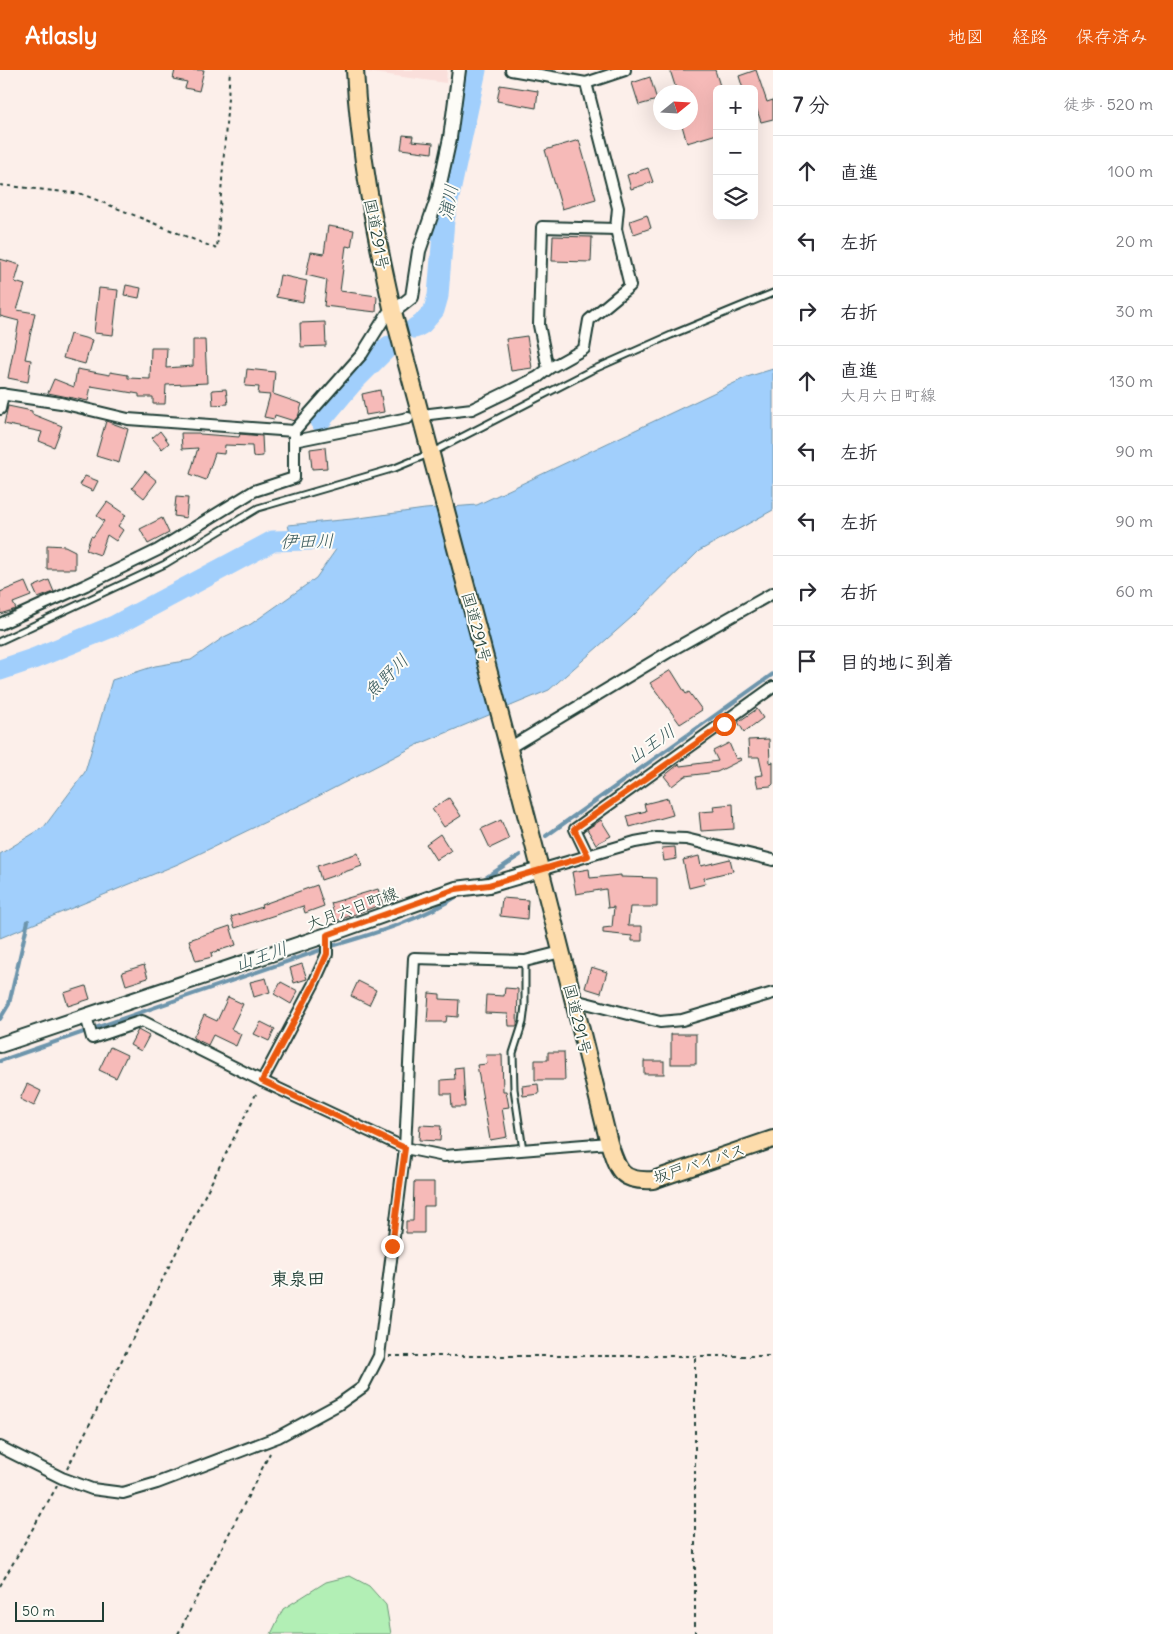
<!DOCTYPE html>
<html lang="ja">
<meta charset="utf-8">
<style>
body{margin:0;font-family:Delius,"Klee One",sans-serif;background:#f2f2f3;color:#2b2b33}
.controls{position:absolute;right:15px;top:15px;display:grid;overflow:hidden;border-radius:8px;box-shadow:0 5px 20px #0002}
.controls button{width:45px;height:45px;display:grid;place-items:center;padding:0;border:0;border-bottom:1px solid #e1e1e2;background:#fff;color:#2b2b33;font:25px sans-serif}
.compass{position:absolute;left:653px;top:15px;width:45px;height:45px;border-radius:50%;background:#fff;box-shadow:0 5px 20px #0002;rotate:72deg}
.scale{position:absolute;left:15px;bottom:12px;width:89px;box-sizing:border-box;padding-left:5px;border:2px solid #1f3d34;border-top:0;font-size:14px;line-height:18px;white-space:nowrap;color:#1f3d34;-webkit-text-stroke:4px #fdfcf7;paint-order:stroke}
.stop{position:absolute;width:15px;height:15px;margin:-11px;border:4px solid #ea580c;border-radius:50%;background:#fff}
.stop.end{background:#ea580c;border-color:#fff;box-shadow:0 1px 5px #0008}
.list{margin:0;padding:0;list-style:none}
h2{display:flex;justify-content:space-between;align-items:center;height:65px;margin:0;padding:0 20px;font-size:21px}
h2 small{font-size:16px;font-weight:400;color:#7c7c81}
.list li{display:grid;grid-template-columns:32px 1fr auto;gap:15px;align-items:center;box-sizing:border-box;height:70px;padding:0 20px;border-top:1px solid #e1e1e2}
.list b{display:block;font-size:19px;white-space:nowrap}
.list p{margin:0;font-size:16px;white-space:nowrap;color:#7c7c81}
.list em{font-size:16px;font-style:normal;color:#7c7c81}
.icon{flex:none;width:28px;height:28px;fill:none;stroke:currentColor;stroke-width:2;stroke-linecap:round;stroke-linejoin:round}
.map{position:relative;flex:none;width:773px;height:1564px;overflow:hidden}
header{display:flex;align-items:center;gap:30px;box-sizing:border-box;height:70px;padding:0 25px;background:#ea580c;color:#fff}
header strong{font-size:24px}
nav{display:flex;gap:28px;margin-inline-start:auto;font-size:18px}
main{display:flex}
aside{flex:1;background:#fff}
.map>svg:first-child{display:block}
</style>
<header>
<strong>Atlasly</strong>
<nav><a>地図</a><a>経路</a><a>保存済み</a></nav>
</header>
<main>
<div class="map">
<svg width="773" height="1564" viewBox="0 0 773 1564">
<rect width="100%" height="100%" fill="#fcefea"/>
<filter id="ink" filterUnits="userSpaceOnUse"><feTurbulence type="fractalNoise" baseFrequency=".02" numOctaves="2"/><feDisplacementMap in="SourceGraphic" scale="10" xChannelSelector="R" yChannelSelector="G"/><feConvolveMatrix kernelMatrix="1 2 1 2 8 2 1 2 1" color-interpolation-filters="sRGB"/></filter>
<g filter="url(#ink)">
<polygon fill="#fadfdb" points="367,0 447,0 446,13 367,2"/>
<polygon fill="#b2efb5" stroke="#689674" points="350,1506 369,1516 386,1535 391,1564 271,1564 283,1539 326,1512"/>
<polygon fill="#a1cffc" stroke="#6d95ac" points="773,299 773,440 699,481 632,547 549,620 417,675 309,731 178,794 0,868 0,784 44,757 85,702 112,610 155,596 191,590 224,567 251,554 316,508 349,461 290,463 288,455 352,449 425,439 477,435 747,307"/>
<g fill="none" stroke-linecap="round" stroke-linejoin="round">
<g stroke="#6d95ac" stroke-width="4">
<polyline points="546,766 773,604"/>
<polyline points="481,811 520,785"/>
<polyline points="0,949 9,934 28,851"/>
<path d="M0,991L332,876C377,863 423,849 462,823"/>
</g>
<g stroke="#a1cffc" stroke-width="21">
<polyline points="415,258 422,254 434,240 438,226 444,150 476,0"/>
<polyline points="320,351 352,313 389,276"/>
<polyline points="0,600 33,589 114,556 273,471 373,468"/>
</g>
</g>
<g fill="#f6bab8" stroke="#1f3d34">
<polygon points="175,0 204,0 199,21 185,18 187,12 173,9"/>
<polygon points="670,0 715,0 721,19 717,19 717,64 687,73 681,52 690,52 690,22 677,22"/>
<polygon points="756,0 767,32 773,30 773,49 761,52 754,31 754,19 743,19 739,6"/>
<polygon points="650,7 657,30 639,35 632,13"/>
<polygon points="500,15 538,21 536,38 497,31"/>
<polygon points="403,65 413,66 412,71 433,73 432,83 401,79"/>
<polygon points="579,70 596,129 562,139 545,80"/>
<polygon points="648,98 653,112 631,119 627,105"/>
<polygon points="647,145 651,158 634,164 630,151"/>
<polygon points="328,156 354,160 351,177 346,176 340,221 377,226 376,242 324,236 327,210 306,205 311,182 324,184"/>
<polygon points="553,166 592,167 591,192 552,191"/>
<polygon points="0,189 20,195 15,212 25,215 17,240 35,243 25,289 31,290 28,312 8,308 19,251 0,246"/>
<polygon points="280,205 307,211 303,232 276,227"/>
<polygon points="126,215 141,218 139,228 124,225"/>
<polygon points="99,218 118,220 113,265 94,263"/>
<polygon points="325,252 326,276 301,277 300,253"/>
<polygon points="70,264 92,270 85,294 63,288"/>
<polygon points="527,266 532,298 511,301 506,269"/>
<polygon points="193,270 205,270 207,313 166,315 165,334 153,334 153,327 139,327 139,324 91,316 88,331 48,323 54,309 74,317 77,299 110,305 110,302 128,305 128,308 150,309 151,278 167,278 166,298 193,296"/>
<polygon points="247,299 275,302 273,324 302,334 298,347 294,351 275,345 274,349 264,347 270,325 258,324 259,317 245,316"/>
<polygon points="226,319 228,334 213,335 212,320"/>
<polygon points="380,320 384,342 366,345 362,324"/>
<polygon points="8,336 32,341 32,344 62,356 54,377 39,371 42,362 4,354"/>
<polygon points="106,351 128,359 119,393 96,386"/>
<polygon points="160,361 169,373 162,379 152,368"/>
<polygon points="181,363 199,363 200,364 239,367 240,364 262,366 263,386 253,387 252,376 225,375 224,384 215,383 206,410 190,404 198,378 182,379"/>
<polygon points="325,377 327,398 312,399 310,379"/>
<polygon points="145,401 157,411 144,428 132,418"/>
<polygon points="85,406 98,411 93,421 80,415"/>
<polygon points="176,427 188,428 186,448 174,446"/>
<polygon points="107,432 126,445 118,456 123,460 116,471 107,465 100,485 86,480 91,466 93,467 104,451 97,446"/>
<polygon points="162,448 169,463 148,474 140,459"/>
<polygon points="47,475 65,476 75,481 75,499 47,499"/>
<polygon points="49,510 54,522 38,528 33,517"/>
<polygon points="25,512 31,526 13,533 16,539 0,544 0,522"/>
<polygon points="671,600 686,624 689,622 702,640 680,654 650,613"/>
<polygon points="757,639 763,648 744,662 738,652"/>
<polygon points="769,669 770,693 773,692 773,714 771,716 758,717 755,706 763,705 759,687 749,687 748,670"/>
<polygon points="729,673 736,689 740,688 741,690 717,702 685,706 672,716 664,706 679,694 680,696 718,691 713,681"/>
<polygon points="449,728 461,746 444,757 432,739"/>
<polygon points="668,728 673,745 630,757 627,746 646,741 644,734"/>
<polygon points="733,734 734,759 701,761 699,742 714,741 713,736"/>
<polygon points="501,750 509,769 490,778 481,759"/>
<polygon points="601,750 611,766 596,774 587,759"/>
<polygon points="440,764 451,781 436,790 426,774"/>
<polygon points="675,777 676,789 664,791 662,778"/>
<polygon points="358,783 362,796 321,810 317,796"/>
<polygon points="699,786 701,796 730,789 733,801 704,808 705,814 689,818 683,790"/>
<polygon points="589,799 590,808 621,805 621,807 657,808 657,837 630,837 628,856 642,856 642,871 632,871 632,866 603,863 603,858 612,857 614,837 608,838 606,819 576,824 572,802"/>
<polygon points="317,815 324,836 305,843 303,836 235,858 231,847 262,837 261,835"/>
<polygon points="378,819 383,834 336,851 331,833"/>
<polygon points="502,828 528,830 527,849 500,846"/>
<polygon points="230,856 236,875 211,883 212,887 196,891 189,870"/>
<polygon points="302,894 307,909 294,913 290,898"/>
<polygon points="144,895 148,908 126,915 122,902"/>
<polygon points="591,897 607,902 601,923 585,918"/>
<polygon points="266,908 270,922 254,927 250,912"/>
<polygon points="358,911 376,920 369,935 351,926"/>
<polygon points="281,912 298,921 291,934 274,924"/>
<polygon points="86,916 90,929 68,936 64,923"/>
<polygon points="505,918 518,919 517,956 509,956 508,944 485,943 486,925 504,926"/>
<polygon points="429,923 440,924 440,929 459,930 458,947 447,946 446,952 427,952"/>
<polygon points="228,927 243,934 231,959 241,964 236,976 213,965 208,975 193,968 204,945 217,951"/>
<polygon points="261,952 275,959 269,971 254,964"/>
<polygon points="138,960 149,966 141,981 130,975"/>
<rect x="671" y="964" width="25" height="30"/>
<polygon points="110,977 127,985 116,1008 99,1000"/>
<polygon points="548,982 564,982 565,1010 535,1010 535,990 548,990"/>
<polygon points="486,985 502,985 503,1021 506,1021 509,1037 502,1038 507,1067 490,1070 477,995 487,994"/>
<rect x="644" y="991" width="20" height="13"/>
<polygon points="463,997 465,1037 452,1037 451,1024 441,1024 441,1010 455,1009 454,998"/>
<polygon points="27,1014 41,1021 34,1036 20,1029"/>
<polygon points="538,1014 539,1024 523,1026 522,1016"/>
<polygon points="420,1055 441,1056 440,1071 419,1070"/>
<polygon points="414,1112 434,1112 434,1136 424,1136 424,1163 406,1163 406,1151 413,1151"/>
</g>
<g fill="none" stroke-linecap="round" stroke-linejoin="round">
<g stroke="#1f3d34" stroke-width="9">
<g id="service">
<polyline points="0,571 165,494 258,438 395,398 431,383 590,301 671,265 773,223"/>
<polyline points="523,1080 514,1019 513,983 523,952 525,936 525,891"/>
</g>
</g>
<g stroke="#1f3d34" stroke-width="14">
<g id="minor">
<polyline points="511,0 586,13 625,0"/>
<polyline points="548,299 584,279 589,250 630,216 616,159"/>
<polyline points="0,324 61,333 128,349 294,361"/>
<polyline points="0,339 3,324"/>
<polyline points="430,344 472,339 538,307 548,299 539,255 542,157 616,159 618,138 586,13"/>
<polyline points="294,371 408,348"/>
<polyline points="0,554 86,515 158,480 254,421 294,408 294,361 362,284 387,244 393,242"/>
<polyline points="509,678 672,580 773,523"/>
<polyline points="588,786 575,759 773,617"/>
<polyline points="540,800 635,772 657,768 686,769 773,790"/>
<polyline points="574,930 660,952 682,950 773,923"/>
<polyline points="86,946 92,968 142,951 262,1011 405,1078 444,1086 609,1073"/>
<polyline points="262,1011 313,915 327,884 327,865"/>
<polyline points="0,1377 62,1408 92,1419 123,1423 157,1413 278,1367 339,1334 363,1317 379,1286 405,1078 414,888 525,891 561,882"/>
</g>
</g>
<g stroke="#1f3d34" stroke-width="16">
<polyline id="tertiary" points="393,242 412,227 419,181 436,132 450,68 459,0"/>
</g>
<g stroke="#1f3d34" stroke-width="18">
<polyline id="secondary" points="0,975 327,865 456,819 489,815 540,800"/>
</g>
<g stroke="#1f3d34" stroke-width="20">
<path id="trunk" d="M355,0C359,82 375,162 393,242C467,519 541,795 609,1073C618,1101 621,1112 653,1110L773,1069"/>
</g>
<g stroke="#1f3d34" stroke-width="2" stroke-dasharray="4 4" stroke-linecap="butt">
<polyline points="0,115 82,124 217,179 230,0"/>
<polyline points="389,1286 773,1286"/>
<polyline points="67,1399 257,1022"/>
<polyline points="0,1516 57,1416"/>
<polyline points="178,1564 270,1383"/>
<polyline points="695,1564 695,1286"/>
</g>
<use href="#service" stroke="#fdfcf7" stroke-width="5"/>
<use href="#minor" stroke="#fdfcf7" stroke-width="10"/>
<use href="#tertiary" stroke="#fdfcf7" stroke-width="12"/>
<use href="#secondary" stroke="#fdfcf7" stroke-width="14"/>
<use href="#trunk" stroke="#fddcac" stroke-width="16"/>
</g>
</g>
<g fill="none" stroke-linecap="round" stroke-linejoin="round" filter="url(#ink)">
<polyline stroke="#ea580c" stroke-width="6" points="392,1176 405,1078 262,1011 313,916 327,884 327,865 456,819 489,815 588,786 574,759 724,654"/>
</g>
<g text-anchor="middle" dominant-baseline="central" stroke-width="4" stroke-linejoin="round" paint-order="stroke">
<g font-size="16" fill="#1f3d34" stroke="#fdfcf7">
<text transform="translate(377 164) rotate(79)">国道291号</text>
<text transform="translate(477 557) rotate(75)">国道291号</text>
<text transform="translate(352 838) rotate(-20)">大月六日町線</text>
<text transform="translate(578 949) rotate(76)">国道291号</text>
<text transform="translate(699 1093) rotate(-18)">坂戸バイパス</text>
</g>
<g font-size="18" font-style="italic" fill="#395a5c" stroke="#fdfcf7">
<text transform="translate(448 132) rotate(-79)">浦川</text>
<text transform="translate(307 471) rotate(-1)">伊田川</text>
<text transform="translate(386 606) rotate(-45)">魚野川</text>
<text transform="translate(651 674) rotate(-35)">山王川</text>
<text transform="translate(261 886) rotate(-19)">山王川</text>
</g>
<g font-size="18" font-weight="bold" fill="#1f3d34" stroke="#fdfcf7">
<text x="298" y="1208">東泉田</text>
</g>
</g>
</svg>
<div class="controls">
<button>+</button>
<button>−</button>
<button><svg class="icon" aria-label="layers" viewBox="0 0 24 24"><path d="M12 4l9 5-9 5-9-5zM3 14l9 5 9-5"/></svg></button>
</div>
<svg class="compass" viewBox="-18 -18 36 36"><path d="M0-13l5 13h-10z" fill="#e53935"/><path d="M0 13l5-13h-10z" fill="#7c7c81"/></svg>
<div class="scale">50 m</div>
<div class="stop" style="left:724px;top:654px"></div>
<div class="stop end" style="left:392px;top:1176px"></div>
</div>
<aside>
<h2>7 分<small>徒歩 · 520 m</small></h2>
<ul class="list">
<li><svg class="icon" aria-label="ahead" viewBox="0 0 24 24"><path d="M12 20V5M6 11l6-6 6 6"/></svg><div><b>直進</b></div><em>100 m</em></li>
<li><svg class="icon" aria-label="left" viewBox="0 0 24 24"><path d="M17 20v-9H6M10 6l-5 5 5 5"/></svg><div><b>左折</b></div><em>20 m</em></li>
<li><svg class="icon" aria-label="right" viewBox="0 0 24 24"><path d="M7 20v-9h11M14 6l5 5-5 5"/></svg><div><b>右折</b></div><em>30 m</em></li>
<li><svg class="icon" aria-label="ahead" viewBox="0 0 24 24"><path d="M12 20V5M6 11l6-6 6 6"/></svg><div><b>直進</b><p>大月六日町線</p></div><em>130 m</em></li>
<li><svg class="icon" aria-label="left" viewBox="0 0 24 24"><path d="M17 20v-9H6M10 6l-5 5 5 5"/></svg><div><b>左折</b></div><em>90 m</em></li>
<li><svg class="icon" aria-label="left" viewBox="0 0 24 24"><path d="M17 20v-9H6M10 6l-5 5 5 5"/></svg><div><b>左折</b></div><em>90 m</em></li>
<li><svg class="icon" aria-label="right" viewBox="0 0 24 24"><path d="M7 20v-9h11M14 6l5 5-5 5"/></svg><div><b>右折</b></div><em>60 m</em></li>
<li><svg class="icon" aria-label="arrive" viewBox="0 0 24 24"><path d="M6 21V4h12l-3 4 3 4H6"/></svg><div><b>目的地に到着</b></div></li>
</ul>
</aside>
</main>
